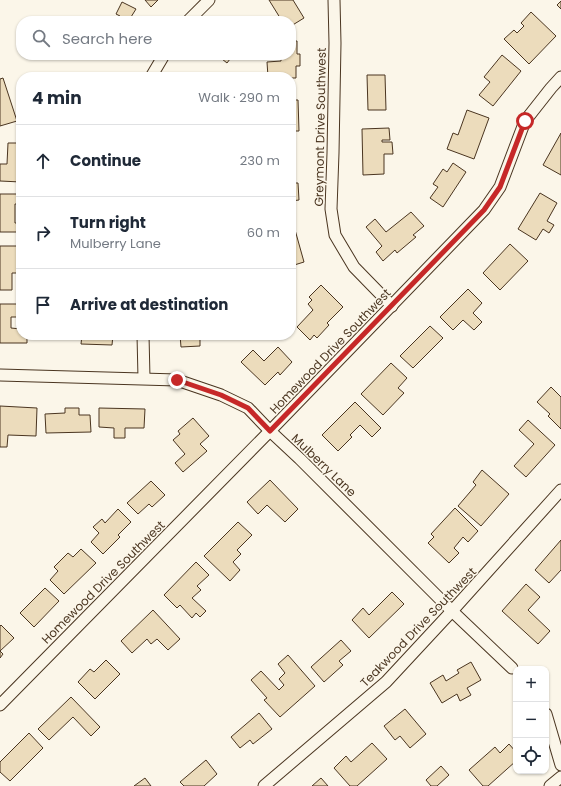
<!DOCTYPE html>
<meta charset="utf-8">
<style>
body{margin:0;font-family:Poppins,sans-serif;background:#f6f6f7;color:#1f2937}
.controls{position:absolute;right:12px;bottom:12px;display:grid;overflow:hidden;border-radius:8px;box-shadow:0 1px 3px #0004}
.controls button{width:36px;height:36px;display:grid;place-items:center;padding:0;border:0;border-bottom:1px solid #e0e1e3;background:#fff;color:#1f2937;font:20px sans-serif}
.stop{position:absolute;width:12px;height:12px;margin:-9px;border:3px solid #c62828;border-radius:50%;background:#fff}
.stop.end{background:#c62828;border-color:#fff;box-shadow:0 1px 4px #0008}
.list{margin:0;padding:0;list-style:none}
h2{display:flex;justify-content:space-between;align-items:center;height:52px;margin:0;padding:0 16px;font-size:17px}
h2 small{font-size:13px;font-weight:400;color:#747a83}
.list li{display:grid;grid-template-columns:26px 1fr auto;gap:12px;align-items:center;box-sizing:border-box;height:72px;padding:0 16px;border-top:1px solid #e0e1e3}
.list b{display:block;font-size:15px;white-space:nowrap}
.list p{margin:0;font-size:13px;white-space:nowrap;color:#747a83}
.list em{font-size:13px;font-style:normal;color:#747a83}
.icon{flex:none;width:22px;height:22px;fill:none;stroke:currentColor;stroke-width:2;stroke-linecap:round;stroke-linejoin:round}
.map{position:relative;flex:none;width:561px;height:786px;overflow:hidden}
.search{position:absolute;background:#fff;box-shadow:0 1px 3px #0004;left:16px;top:16px;width:280px;height:44px;display:flex;align-items:center;gap:10px;box-sizing:border-box;padding:0 14px;border-radius:16px;color:#747a83;font-size:15px}
.panel{position:absolute;background:#fff;box-shadow:0 1px 3px #0004;left:16px;top:72px;width:280px;height:268px;border-radius:16px}
.map>svg:first-child{display:block}
</style>
<div class="map">
<svg width="561" height="786" viewBox="0 0 561 786">
<rect width="100%" height="100%" fill="#fbf6e9"/>
<g fill="#ecdcbc" stroke="#4a3520">
<polygon points="145,0 158,0 151,7"/>
<polygon points="269,0 293,0 304,18 291,26 291,21 282,21"/>
<polygon points="561,1 561,9 557,5"/>
<polygon points="122,2 136,9 131,17 134,19 133,21 118,21 120,16 116,14"/>
<polygon points="531,12 556,36 529,64 504,39 514,30 517,33 524,26 521,23"/>
<polygon points="291,41 297,41 297,54 300,54 300,66 296,66 296,78 291,78 291,77 268,77 267,62 281,61 281,55 291,55"/>
<polygon points="217,55 233,55 227,63"/>
<polygon points="502,55 521,71 493,106 479,95 490,82 484,77"/>
<polygon points="367,75 385,75 386,110 368,110"/>
<polygon points="3,78 17,121 0,126 0,79"/>
<polygon points="291,100 298,100 299,131 291,131"/>
<polygon points="467,110 489,118 474,159 447,149 453,133 458,135"/>
<polygon points="389,128 390,140 382,140 382,142 392,142 393,154 384,154 384,174 363,175 362,129"/>
<polygon points="561,133 561,175 543,165"/>
<polygon points="8,143 21,143 21,182 0,181 0,164 7,164"/>
<polygon points="291,155 293,155 294,183 298,183 299,200 291,201"/>
<polygon points="453,163 466,172 443,207 430,198 438,187 433,184 443,169 447,172"/>
<polygon points="540,193 557,203 547,221 554,225 549,233 543,229 536,240 518,229"/>
<polygon points="0,194 21,194 21,204 15,204 15,223 21,223 21,232 0,232"/>
<polygon points="411,212 424,226 413,235 416,237 397,253 395,250 383,261 376,252 382,246 366,227 375,219 386,232"/>
<polygon points="291,219 292,219 304,262 291,266"/>
<polygon points="510,244 528,261 500,290 483,273"/>
<polygon points="0,246 21,246 21,258 19,258 19,265 21,265 21,273 12,273 12,290 0,290"/>
<polygon points="321,285 343,307 327,323 329,325 317,338 314,335 310,340 297,327 313,310 308,304 312,300 309,297"/>
<polygon points="468,289 482,303 473,313 482,322 474,330 463,320 453,330 440,317"/>
<polygon points="0,304 21,304 21,317 11,317 11,328 21,329 21,335 27,335 27,343 0,343"/>
<polygon points="430,326 443,338 413,368 400,356"/>
<polygon points="82,335 113,335 112,345 81,344"/>
<polygon points="180,335 200,335 200,346 181,347"/>
<polygon points="278,347 292,362 280,375 278,372 265,385 241,362 253,350 264,361"/>
<polygon points="391,363 407,378 398,388 404,393 383,415 361,394"/>
<polygon points="551,387 561,397 561,429 548,416 550,414 537,402"/>
<polygon points="355,402 381,428 372,437 360,425 350,435 352,437 338,451 322,435"/>
<polygon points="0,406 37,408 36,436 8,435 7,447 0,447"/>
<polygon points="65,408 79,408 79,415 90,415 91,432 46,433 45,414 65,413"/>
<polygon points="99,408 145,409 144,428 125,428 125,438 114,438 114,428 99,427"/>
<polygon points="193,418 209,436 200,444 207,451 183,472 175,463 185,454 173,440 180,434 178,431"/>
<polygon points="528,420 555,445 526,477 514,466 534,444 519,430"/>
<polygon points="482,470 509,494 481,526 458,506 476,485 473,482"/>
<polygon points="270,480 298,509 285,522 267,505 258,514 247,502"/>
<polygon points="151,481 165,495 152,507 149,504 138,514 127,503"/>
<polygon points="455,508 478,531 468,542 463,537 454,548 459,553 449,563 428,543 434,537 431,534"/>
<polygon points="118,509 131,522 118,535 120,537 103,554 91,542 99,533 93,527 102,519 105,523"/>
<polygon points="238,522 252,535 237,550 241,554 233,562 240,570 230,581 204,556"/>
<polygon points="561,540 561,570 549,583 535,570"/>
<polygon points="81,549 96,563 64,594 50,580 58,571 54,567 68,553 73,557"/>
<polygon points="196,562 209,575 197,586 201,590 192,598 206,611 200,617 196,613 192,618 180,605 177,608 164,595"/>
<polygon points="526,584 540,597 528,610 550,631 538,644 502,611"/>
<polygon points="45,588 59,601 34,627 20,613"/>
<polygon points="392,592 404,604 369,638 352,620 363,608 369,615"/>
<polygon points="153,610 180,639 168,650 157,639 151,644 147,639 132,653 121,641"/>
<polygon points="1,625 14,638 0,651 3,654 0,658 0,626"/>
<polygon points="341,640 351,651 339,661 343,665 324,682 311,667"/>
<polygon points="288,655 315,686 280,717 264,700 267,698 251,680 261,671 279,690 284,685 279,679 285,673 278,664"/>
<polygon points="106,660 120,674 95,699 78,682 90,669 94,672"/>
<polygon points="471,662 481,680 467,688 471,695 460,701 457,694 442,703 430,683 443,675 446,681 459,673 457,670"/>
<polygon points="71,697 100,727 91,736 73,717 49,740 38,729"/>
<polygon points="405,709 426,734 410,748 400,736 395,740 384,726"/>
<polygon points="259,713 272,729 253,744 250,740 240,748 231,737"/>
<polygon points="29,733 43,748 10,781 0,772 0,762"/>
<polygon points="372,743 387,759 357,786 350,786 334,768 346,756 351,762"/>
<polygon points="509,744 516,752 516,761 488,786 483,786 469,770 495,747 500,753"/>
<polygon points="206,760 217,774 204,786 184,786 180,782"/>
<polygon points="441,766 449,775 437,786 431,786 426,780"/>
<polygon points="145,778 151,786 134,786"/>
<polygon points="321,778 328,786 312,786"/>
</g>
<g fill="none" stroke-linecap="round" stroke-linejoin="round">
<g stroke="#4a3520" stroke-width="13">
<g id="minor">
<polyline points="334,0 335,43 333,153 331,209 335,235 354,267 392,306"/>
<polyline points="188,21 209,0"/>
<polyline points="151,77 164,55"/>
<polyline points="143,335 144,378"/>
<polyline points="0,375 177,380 221,395 248,408 270,431 300,459 452,611 512,668"/>
<polyline points="0,705 270,431 484,210 500,187 525,121 551,88 561,77"/>
<polyline points="546,714 561,765"/>
<polyline points="264,786 386,682 452,611 561,490"/>
<polyline points="550,786 561,777"/>
</g>
</g>
<use href="#minor" stroke="#fbf6e9" stroke-width="11"/>
</g>
<g fill="none" stroke-linecap="round" stroke-linejoin="round">
<polyline stroke="#c62828" stroke-width="5" points="177,380 221,395 248,408 270,431 484,210 500,187 525,121"/>
</g>
<g text-anchor="middle" dominant-baseline="central" stroke-width="3" stroke-linejoin="round" paint-order="stroke">
<g font-size="12" fill="#4a3520" stroke="#fbf6e9">
<text transform="translate(320 127) rotate(-89)">Greymont Drive Southwest</text>
<text transform="translate(330 351) rotate(-46)">Homewood Drive Southwest</text>
<text transform="translate(324 465) rotate(44)">Mulberry Lane</text>
<text transform="translate(103 582) rotate(-45)">Homewood Drive Southwest</text>
<text transform="translate(418 627) rotate(-46)">Teakwood Drive Southwest</text>
</g>
</g>
</svg>
<div class="controls">
<button>+</button>
<button>−</button>
<button><svg class="icon" aria-label="locate" viewBox="0 0 24 24"><circle cx="12" cy="12" r="6"/><path d="M12 2v4M12 18v4M2 12h4M18 12h4"/></svg></button>
</div>
<div class="stop" style="left:525px;top:121px"></div>
<div class="stop end" style="left:177px;top:380px"></div>
<div class="search"><svg class="icon" aria-label="search" viewBox="0 0 24 24"><circle cx="10" cy="10" r="6"/><path d="M15 15l6 6"/></svg>Search here</div>
<section class="panel">
<h2>4 min<small>Walk · 290 m</small></h2>
<ul class="list">
<li><svg class="icon" aria-label="ahead" viewBox="0 0 24 24"><path d="M12 20V5M6 11l6-6 6 6"/></svg><div><b>Continue</b></div><em>230 m</em></li>
<li><svg class="icon" aria-label="right" viewBox="0 0 24 24"><path d="M7 20v-9h11M14 6l5 5-5 5"/></svg><div><b>Turn right</b><p>Mulberry Lane</p></div><em>60 m</em></li>
<li><svg class="icon" aria-label="arrive" viewBox="0 0 24 24"><path d="M6 21V4h12l-3 4 3 4H6"/></svg><div><b>Arrive at destination</b></div></li>
</ul>
</section>
</div>
